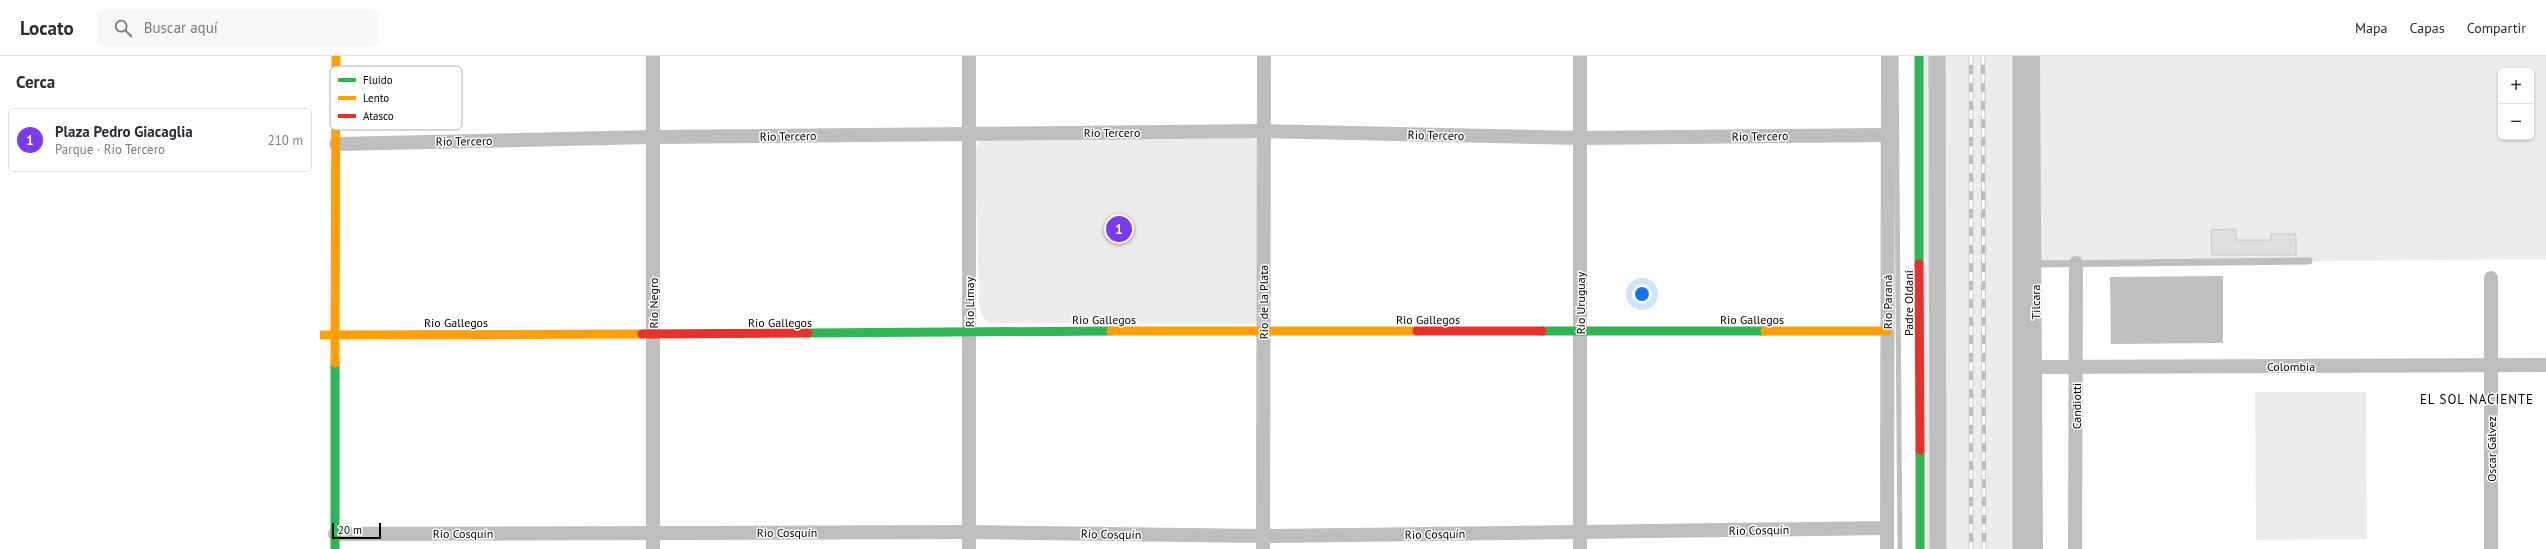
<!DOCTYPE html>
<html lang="es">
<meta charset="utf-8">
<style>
body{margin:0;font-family:"PT Sans",sans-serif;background:#f7f7f7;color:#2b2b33}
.controls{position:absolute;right:12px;top:12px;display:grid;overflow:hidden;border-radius:6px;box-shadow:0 1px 3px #0004}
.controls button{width:36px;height:36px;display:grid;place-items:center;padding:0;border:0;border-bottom:1px solid #e1e1e2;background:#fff;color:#2b2b33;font:20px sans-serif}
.scale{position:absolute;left:12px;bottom:10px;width:49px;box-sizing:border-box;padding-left:4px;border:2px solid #000;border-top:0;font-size:11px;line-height:14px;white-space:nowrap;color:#000;-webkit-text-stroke:3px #fff;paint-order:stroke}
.you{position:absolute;left:1322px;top:238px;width:14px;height:14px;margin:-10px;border:3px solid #fff;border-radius:50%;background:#1a73e8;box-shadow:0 0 0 6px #1a73e833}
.badge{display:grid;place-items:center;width:26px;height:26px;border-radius:50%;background:#7c3aed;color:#fff;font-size:13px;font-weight:700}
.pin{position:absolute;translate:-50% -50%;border:2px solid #fff;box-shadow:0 1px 4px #0006}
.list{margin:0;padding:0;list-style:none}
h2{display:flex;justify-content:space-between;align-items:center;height:52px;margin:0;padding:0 16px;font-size:17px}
h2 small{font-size:13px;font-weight:400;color:#7c7c81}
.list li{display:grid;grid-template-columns:26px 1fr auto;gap:12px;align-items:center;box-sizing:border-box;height:64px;margin:0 8px 8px;padding:0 8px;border:1px solid #e1e1e2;border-radius:6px}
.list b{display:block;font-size:15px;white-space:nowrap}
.list p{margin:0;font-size:13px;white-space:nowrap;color:#7c7c81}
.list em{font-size:13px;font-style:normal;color:#7c7c81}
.icon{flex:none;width:22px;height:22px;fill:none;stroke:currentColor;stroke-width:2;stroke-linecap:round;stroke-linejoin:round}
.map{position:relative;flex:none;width:2226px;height:493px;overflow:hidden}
header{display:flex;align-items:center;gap:24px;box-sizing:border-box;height:56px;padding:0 20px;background:#fff;border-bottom:1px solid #e1e1e2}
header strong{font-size:19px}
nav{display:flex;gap:22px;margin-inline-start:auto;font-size:14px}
.search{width:280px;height:36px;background:#f7f7f7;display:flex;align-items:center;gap:10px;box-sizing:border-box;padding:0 14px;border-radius:6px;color:#7c7c81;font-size:15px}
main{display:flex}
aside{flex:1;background:#fff}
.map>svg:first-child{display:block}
</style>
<header>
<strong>Locato</strong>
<div class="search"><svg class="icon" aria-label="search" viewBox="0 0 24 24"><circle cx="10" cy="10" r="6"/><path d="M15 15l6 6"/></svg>Buscar aquí</div>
<nav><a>Mapa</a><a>Capas</a><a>Compartir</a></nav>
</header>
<main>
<aside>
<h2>Cerca<small></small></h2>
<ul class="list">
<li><span class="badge">1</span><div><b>Plaza Pedro Giacaglia</b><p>Parque · Rio Tercero</p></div><em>210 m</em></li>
</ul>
</aside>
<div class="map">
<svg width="2226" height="493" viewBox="0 0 2226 493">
<rect width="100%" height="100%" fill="#fff"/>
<g fill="#ececec" fill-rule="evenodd">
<path d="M1599,0H2226V203L1715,208L1716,493H1600ZM2181,15H2211V81H2181Z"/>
<polygon points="931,82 939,87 939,263 935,268 669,267 662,260 659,247 655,92 661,84"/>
<polygon points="1935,336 2046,336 2047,483 1936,484"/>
</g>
<polygon fill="#bfbfbf" points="1903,220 1903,287 1791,288 1790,221"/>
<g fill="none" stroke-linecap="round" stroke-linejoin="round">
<polyline stroke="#bfbfbf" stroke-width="5" points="1576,0 1580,493"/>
<g stroke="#bfbfbf" stroke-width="17">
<polyline points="1617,0 1618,493"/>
<polyline points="1701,493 1701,0"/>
</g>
</g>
<polygon fill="#dfdfdf" stroke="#c7c7c7" points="1916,173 1916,184 1951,184 1951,178 1976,178 1976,199 1892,199 1891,174"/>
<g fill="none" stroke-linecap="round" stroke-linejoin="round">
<polyline stroke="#bebebe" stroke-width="7" points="1714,208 1989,205"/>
<g stroke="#bebebe" stroke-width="14">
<polyline points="333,0 333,493"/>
<polyline points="1713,0 1716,493"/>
<polyline points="16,88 333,81 944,75 1260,82 1568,79"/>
<polyline points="2171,222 2171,493"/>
<polyline points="1715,311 2226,309"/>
<polyline points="15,478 649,476 943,480 1567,472"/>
<polyline points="649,493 649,0"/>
<polyline points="943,493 944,0"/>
<polyline points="1260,493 1260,0"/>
<polyline points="1567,493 1568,0"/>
<polyline points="1755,493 1756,207"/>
</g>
<g stroke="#30b455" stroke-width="9">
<polyline points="1599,0 1599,208"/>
<polyline points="1222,275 1445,275"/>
<polyline points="488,277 791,275"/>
<polyline points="1600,394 1600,493"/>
<polyline points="15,493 15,307"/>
</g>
<g stroke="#ff9f0a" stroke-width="9">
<polyline points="791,275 1097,275"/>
<polyline points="1445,275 1567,275"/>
<polyline points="0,279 322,278"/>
<polyline points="15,307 16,0"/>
</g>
<g stroke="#e5322d" stroke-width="9">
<polyline points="1599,208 1600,394"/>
<polyline points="1097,275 1222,275"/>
<polyline points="322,278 488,277"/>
</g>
<g stroke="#bebebe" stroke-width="4.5">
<g id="rail">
<polyline points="1651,0 1651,493"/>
<polyline points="1663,0 1664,493"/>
</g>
</g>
<use href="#rail" stroke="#fff" stroke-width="3" stroke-dasharray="9" stroke-linecap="butt"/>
</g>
<g text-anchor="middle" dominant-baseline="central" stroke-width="3" stroke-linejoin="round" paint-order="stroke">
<g font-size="12" fill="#000" stroke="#fff">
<text x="792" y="76">Rio Tercero</text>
<text transform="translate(1116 79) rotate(1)">Rio Tercero</text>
<text transform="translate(468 80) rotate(-1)">Rio Tercero</text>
<text transform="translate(1440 80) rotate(-1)">Rio Tercero</text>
<text transform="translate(144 85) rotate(-1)">Rio Tercero</text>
<text transform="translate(649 246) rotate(-90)">Río Limay</text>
<text transform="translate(943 246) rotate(-90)">Río de la Plata</text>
<text transform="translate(1567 246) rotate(-90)">Río Paraná</text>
<text transform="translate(1715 246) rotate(-90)">Tilcara</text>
<text transform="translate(333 247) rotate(-90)">Río Negro</text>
<text transform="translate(1260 247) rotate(-90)">Río Uruguay</text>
<text transform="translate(1588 247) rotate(-90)">Padre Oldani</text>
<text x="784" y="263">Rio Gallegos</text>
<text x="1108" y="263">Rio Gallegos</text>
<text x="1432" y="263">Rio Gallegos</text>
<text x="136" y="266">Rio Gallegos</text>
<text x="460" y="266">Rio Gallegos</text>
<text x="1971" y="310">Colombia</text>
<text transform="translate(1756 350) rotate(-90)">Candiotti</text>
<text transform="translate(2171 393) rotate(-90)">Oscar Gálvez</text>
<text transform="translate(1439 474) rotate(-1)">Rio Cosquín</text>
<text x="467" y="476">Rio Cosquín</text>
<text x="143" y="477">Rio Cosquín</text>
<text transform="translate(791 478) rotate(1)">Rio Cosquín</text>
<text transform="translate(1115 478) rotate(-1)">Rio Cosquín</text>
</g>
<g font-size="13" letter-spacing="1" fill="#000" stroke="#fff">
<text x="2157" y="343">EL SOL NACIENTE</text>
</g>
</g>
<rect x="10" y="10" width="132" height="64" rx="6" fill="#fff" stroke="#b2b2b2" stroke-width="1"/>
<rect x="18" y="22" width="18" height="4" fill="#30b455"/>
<rect x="18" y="40" width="18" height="4" fill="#ff9f0a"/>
<rect x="18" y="58" width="18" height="4" fill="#e5322d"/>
<g font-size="11" fill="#000">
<text x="43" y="28">Fluido</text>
<text x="43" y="46">Lento</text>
<text x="43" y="64">Atasco</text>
</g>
</svg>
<div class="controls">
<button>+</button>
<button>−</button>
</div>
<div class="scale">20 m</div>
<div class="you"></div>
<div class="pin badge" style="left:799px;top:173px">1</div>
</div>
</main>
